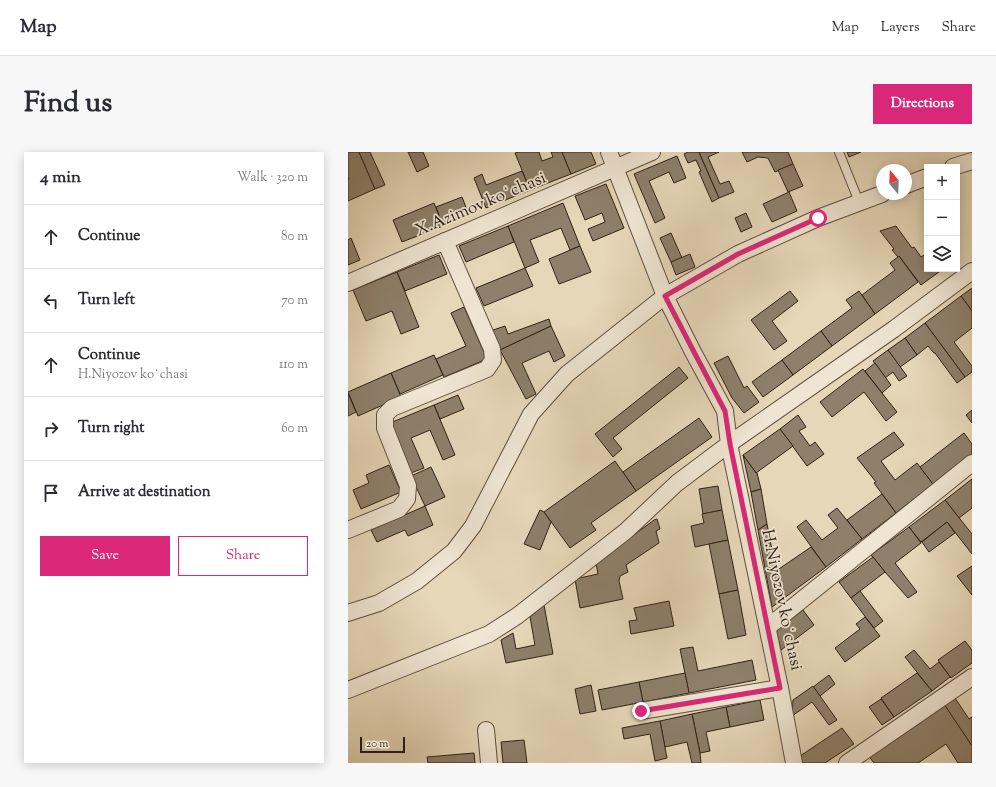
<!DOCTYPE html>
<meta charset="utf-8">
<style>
body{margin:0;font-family:"Sorts Mill Goudy",serif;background:#f7f7f7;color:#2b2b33}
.controls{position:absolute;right:12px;top:12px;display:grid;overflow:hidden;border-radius:0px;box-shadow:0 2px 10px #0003}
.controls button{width:36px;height:36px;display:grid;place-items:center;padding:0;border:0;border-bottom:1px solid #e1e1e2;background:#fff;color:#2b2b33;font:20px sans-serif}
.compass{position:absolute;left:528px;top:12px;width:36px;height:36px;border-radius:50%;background:#fff;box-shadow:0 2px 10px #0003;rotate:341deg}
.scale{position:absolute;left:12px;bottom:10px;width:45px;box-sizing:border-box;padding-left:4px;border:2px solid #2f2116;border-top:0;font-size:11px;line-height:14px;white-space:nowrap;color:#2f2116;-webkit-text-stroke:3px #efe5d2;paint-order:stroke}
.stop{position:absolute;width:12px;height:12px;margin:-9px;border:3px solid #db2777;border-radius:50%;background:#fff}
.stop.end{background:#db2777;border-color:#fff;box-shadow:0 1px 4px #0008}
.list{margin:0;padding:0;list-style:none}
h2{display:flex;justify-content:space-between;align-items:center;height:52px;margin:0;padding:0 16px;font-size:17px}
h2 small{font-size:13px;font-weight:400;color:#7c7c81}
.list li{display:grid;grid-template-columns:26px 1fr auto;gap:12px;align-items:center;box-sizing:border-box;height:64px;padding:0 16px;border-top:1px solid #e1e1e2}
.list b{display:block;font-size:15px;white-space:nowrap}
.list p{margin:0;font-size:13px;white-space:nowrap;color:#7c7c81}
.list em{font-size:13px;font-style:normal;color:#7c7c81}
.actions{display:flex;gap:8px;padding:12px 16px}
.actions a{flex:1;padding:9px 0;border:1px solid #db2777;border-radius:0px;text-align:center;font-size:14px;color:#db2777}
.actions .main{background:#db2777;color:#fff}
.icon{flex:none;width:22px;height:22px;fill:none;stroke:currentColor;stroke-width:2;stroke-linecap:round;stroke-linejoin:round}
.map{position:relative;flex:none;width:624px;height:611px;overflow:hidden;border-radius:0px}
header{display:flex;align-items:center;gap:24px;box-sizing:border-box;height:56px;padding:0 20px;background:#fff;border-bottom:1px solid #e1e1e2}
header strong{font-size:19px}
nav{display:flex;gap:22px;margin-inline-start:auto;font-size:14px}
.intro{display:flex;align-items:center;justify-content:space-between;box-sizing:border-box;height:96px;padding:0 24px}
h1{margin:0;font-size:28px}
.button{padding:10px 18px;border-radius:0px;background:#db2777;color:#fff;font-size:14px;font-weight:700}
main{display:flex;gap:24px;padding:0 24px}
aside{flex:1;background:#fff;border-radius:0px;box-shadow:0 2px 10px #0003}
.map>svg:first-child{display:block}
</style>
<header>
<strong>Map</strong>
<nav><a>Map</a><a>Layers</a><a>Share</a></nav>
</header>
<div class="intro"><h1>Find us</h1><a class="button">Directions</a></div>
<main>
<aside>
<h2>4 min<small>Walk · 320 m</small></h2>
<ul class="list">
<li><svg class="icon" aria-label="ahead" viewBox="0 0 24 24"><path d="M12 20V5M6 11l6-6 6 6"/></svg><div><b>Continue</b></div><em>80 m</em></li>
<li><svg class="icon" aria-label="left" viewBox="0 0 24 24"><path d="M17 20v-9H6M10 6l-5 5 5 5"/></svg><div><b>Turn left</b></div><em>70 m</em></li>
<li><svg class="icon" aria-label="ahead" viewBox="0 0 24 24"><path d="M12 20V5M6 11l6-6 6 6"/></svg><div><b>Continue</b><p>H.Niyozov koʻchasi</p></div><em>110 m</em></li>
<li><svg class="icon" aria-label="right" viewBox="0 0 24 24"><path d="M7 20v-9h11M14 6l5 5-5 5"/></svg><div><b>Turn right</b></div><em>60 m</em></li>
<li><svg class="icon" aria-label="arrive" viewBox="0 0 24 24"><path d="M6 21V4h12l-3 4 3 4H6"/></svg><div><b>Arrive at destination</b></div></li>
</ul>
<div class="actions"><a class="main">Save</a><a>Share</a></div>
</aside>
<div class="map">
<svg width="624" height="611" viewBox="0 0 624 611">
<rect width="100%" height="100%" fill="#e6d7b9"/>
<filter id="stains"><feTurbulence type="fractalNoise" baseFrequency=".005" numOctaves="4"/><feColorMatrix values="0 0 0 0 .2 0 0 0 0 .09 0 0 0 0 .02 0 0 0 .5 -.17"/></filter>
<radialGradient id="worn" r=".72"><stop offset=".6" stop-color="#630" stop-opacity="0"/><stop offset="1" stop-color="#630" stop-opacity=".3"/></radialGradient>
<g fill="#8e806b" stroke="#2f2116">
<polygon points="0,0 11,0 27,37 0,49 0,27 1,27 0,25"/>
<polygon points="11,0 22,0 37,33 27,37"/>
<polygon points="60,0 75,0 81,14 69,20"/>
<polygon points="171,0 191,0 194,9 205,5 203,0 214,0 223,22 182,38 167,1"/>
<polygon points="214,0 243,0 248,12 223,22"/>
<polygon points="340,0 351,0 371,46 364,50 351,20 353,19 348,8 340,11 336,2"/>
<polygon points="351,0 371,0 360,5 372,32 381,29 386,40 371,46"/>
<polygon points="394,0 440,0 445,12 427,20 420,6 410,5 399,10"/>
<polygon points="499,0 513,0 501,5"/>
<polygon points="329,4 338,26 326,31 321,20 301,29 317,66 307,71 286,22"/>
<polygon points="445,12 455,34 440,40 430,18"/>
<polygon points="174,19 182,38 138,56 126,26 134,22 138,33"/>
<polygon points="258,32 276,76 245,89 240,77 257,70 254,61 237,68 227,44"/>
<polygon points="441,40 449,59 424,70 415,52"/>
<polygon points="114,45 121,63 95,74 88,55"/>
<polygon points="86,51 95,74 54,90 45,68"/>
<polygon points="215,51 232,94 222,98 213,76 182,88 191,110 177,116 160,74"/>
<polygon points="398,61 404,75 393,80 387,66"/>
<polygon points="160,74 166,90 118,110 111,94"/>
<polygon points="548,74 564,96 566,95 573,105 579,101 579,117 595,117 573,133 551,104 550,105 544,98 546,97 532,79"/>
<polygon points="323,81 334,106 323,110 312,86"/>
<polygon points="3,86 12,108 0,113 0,88"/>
<polygon points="232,94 243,120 211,132 201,107"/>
<polygon points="342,102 347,115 328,123 323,110"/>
<polygon points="91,103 99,122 57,139 49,120"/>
<polygon points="551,104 570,130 527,162 514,143 547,118 542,111"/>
<polygon points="177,116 185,134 136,154 128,136"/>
<polygon points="49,120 71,175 53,182 44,159 18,169 5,138"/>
<polygon points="624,136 624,159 613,144"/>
<polygon points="442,139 450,149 424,169 439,189 426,198 403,168"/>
<polygon points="511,139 527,162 484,194 473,179 504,156 498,148"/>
<polygon points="613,144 624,159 624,176 606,190 624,214 624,220 617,225 577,171"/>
<polygon points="116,155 139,207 96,225 88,207 118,194 103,161"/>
<polygon points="201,167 203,174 152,198 145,178 157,174 160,182"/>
<polygon points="577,171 617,225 609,231 587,201 586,201 580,194 569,203 557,186"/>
<polygon points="203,174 217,204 206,210 201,199 174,211 188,242 178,247 152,198"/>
<polygon points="473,179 484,194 445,223 434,208"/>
<polygon points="557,186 569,203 552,215 540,198"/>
<polygon points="540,198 559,224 551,229 545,220 537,226 525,209"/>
<polygon points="86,203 95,223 52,242 43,221"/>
<polygon points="380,204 396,236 399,234 411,250 396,261 384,246 366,211"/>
<polygon points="434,208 445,223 415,245 404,230"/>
<polygon points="527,211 543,233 534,241 517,219"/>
<polygon points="331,215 340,226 265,286 274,297 265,305 247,282"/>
<polygon points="515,217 549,260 538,269 516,240 484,265 472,250"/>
<polygon points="43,221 53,245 10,264 0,240"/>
<polygon points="0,241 8,260 0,264"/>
<polygon points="110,243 116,257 92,267 86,253"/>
<polygon points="86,253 107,303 95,308 82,278 63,286 76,316 63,321 42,271"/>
<polygon points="624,258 624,271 618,263"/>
<polygon points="450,263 458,275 451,279 462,294 467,290 476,302 459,314 432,277"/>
<polygon points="351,266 364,285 288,339 275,320"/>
<polygon points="432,277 445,294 408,321 395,303"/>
<polygon points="546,280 556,293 533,309 547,328 569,311 585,332 548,361 526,331 528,330 509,306"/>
<polygon points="616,281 624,292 624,303 585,332 572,315"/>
<polygon points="395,303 408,321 409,321 413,337 403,340"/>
<polygon points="267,309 288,339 243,371 248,378 222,396 196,360"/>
<polygon points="41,313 53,340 13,357 5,338 21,331 18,323"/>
<polygon points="83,315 97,345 77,354 63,324"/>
<polygon points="624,327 624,356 611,366 597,348"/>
<polygon points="370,334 374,358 355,362 351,337"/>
<polygon points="413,337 419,372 410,378 403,340"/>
<polygon points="534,342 548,361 514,387 499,368"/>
<polygon points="597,348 624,382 624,402 599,370 573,390 561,375"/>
<polygon points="77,354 85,373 60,384 57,378 29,390 23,378"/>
<polygon points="489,356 514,387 478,415 449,375 458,368 474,388 490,376 480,363"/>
<polygon points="192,358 196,360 203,370 192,398 176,392"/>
<polygon points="374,358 380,388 347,395 343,374 356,371 354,362"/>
<polygon points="309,367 312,377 308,379 311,391 278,413 280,420 272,424 271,429 275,447 232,456 227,427 250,422 248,411 306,368"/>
<polygon points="599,370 607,381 581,400 574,390"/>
<polygon points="419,372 428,419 463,395 478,415 424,455 410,378"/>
<polygon points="561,375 573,391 547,411 569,440 560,446 537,420 523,403"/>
<polygon points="380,388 390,438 371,442 361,392"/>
<polygon points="525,405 537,420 503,446 491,430"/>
<polygon points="624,414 624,443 609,424"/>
<polygon points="390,438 398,483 380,487 371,442"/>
<polygon points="512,439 535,469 526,476 503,446"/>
<polygon points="321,449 326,474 283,482 281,469 289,468 286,456"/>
<polygon points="196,453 205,502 158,511 153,488 165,481 168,497 187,493 182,465"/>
<polygon points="455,458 466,473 433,498 428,478"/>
<polygon points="517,465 532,484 497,510 487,496 512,477 508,472"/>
<polygon points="617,489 624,498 624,511 603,526 590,508"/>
<polygon points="345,495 350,519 404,508 408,528 341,541 332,497"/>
<polygon points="566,498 582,517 591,510 603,526 602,525 584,539 557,505"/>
<polygon points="337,521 341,541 295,550 291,530"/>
<polygon points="569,521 584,539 546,565 533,546"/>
<polygon points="481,523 487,532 472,544 465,535"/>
<polygon points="291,530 295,550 254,558 250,538"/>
<polygon points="243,533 248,559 232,562 227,537"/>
<polygon points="465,534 489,568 481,573 464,550 444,564 445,548"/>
<polygon points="607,546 621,567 624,565 624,594 596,553"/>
<polygon points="533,547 546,565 534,573 521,555"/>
<polygon points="412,548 416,568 382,575 378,555"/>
<polygon points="596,552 624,594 624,611 610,611 598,592 570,611 526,611 520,603"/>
<polygon points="378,555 382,575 358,580 362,599 352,601 344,562"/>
<polygon points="344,562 352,601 353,611 344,611 339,590 317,595 314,580 312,569"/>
<polygon points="312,569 319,606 307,609 302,582 276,587 274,576"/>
<polygon points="494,576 506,592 477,611 454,611 452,604"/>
<polygon points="176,588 179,611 155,611 153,590"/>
<polygon points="126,601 127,611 80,611 79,605"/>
</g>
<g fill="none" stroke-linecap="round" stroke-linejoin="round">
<g stroke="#5d4e3f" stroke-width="10">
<polyline id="lane" points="491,0 511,50"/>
</g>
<g stroke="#5d4e3f" stroke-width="18">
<g id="street">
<polyline points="605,15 624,9"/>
<polyline points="558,33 579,25"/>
<polyline points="0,131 304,0"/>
<polyline points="0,378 51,357 59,347 60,334 37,276 37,263 44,256 139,217 145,208 144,197 97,89"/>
<polyline points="0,461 31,451 69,429 106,399 125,374 183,262 219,222 317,144 390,102 470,66 534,42"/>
<polyline points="420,475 624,311"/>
<polyline points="0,538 141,482 169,464 278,379 329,331 381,292 377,259 345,200 317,144 261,0"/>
<polyline points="293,559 432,536"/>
<polyline points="138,578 141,611"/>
<polyline points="446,611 432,536 381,292 546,177 624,119"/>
<polyline points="499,611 624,525"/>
</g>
</g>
<use href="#lane" stroke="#efe5d2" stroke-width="8"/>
<use href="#street" stroke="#efe5d2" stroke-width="16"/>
</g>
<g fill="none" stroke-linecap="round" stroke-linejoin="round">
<polyline stroke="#db2777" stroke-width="5" points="293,559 432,536 382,292 377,259 346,200 317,144 390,102 470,66"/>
</g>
<g text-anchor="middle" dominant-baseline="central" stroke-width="3.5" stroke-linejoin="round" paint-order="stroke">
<g font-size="17" fill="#2f2116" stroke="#efe5d2">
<text transform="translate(133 53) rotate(-23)">X.Azimov koʻchasi</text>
<text transform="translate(433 448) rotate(78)">H.Niyozov koʻchasi</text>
</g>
</g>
<rect width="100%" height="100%" filter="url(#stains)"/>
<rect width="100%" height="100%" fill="url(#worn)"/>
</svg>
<div class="controls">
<button>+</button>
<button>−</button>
<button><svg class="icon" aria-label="layers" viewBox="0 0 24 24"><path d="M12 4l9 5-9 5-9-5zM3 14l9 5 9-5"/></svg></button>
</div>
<svg class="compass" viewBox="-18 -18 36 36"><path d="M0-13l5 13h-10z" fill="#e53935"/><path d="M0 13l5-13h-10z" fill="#7c7c81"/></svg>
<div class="scale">20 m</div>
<div class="stop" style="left:470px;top:66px"></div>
<div class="stop end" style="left:293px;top:559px"></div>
</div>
</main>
